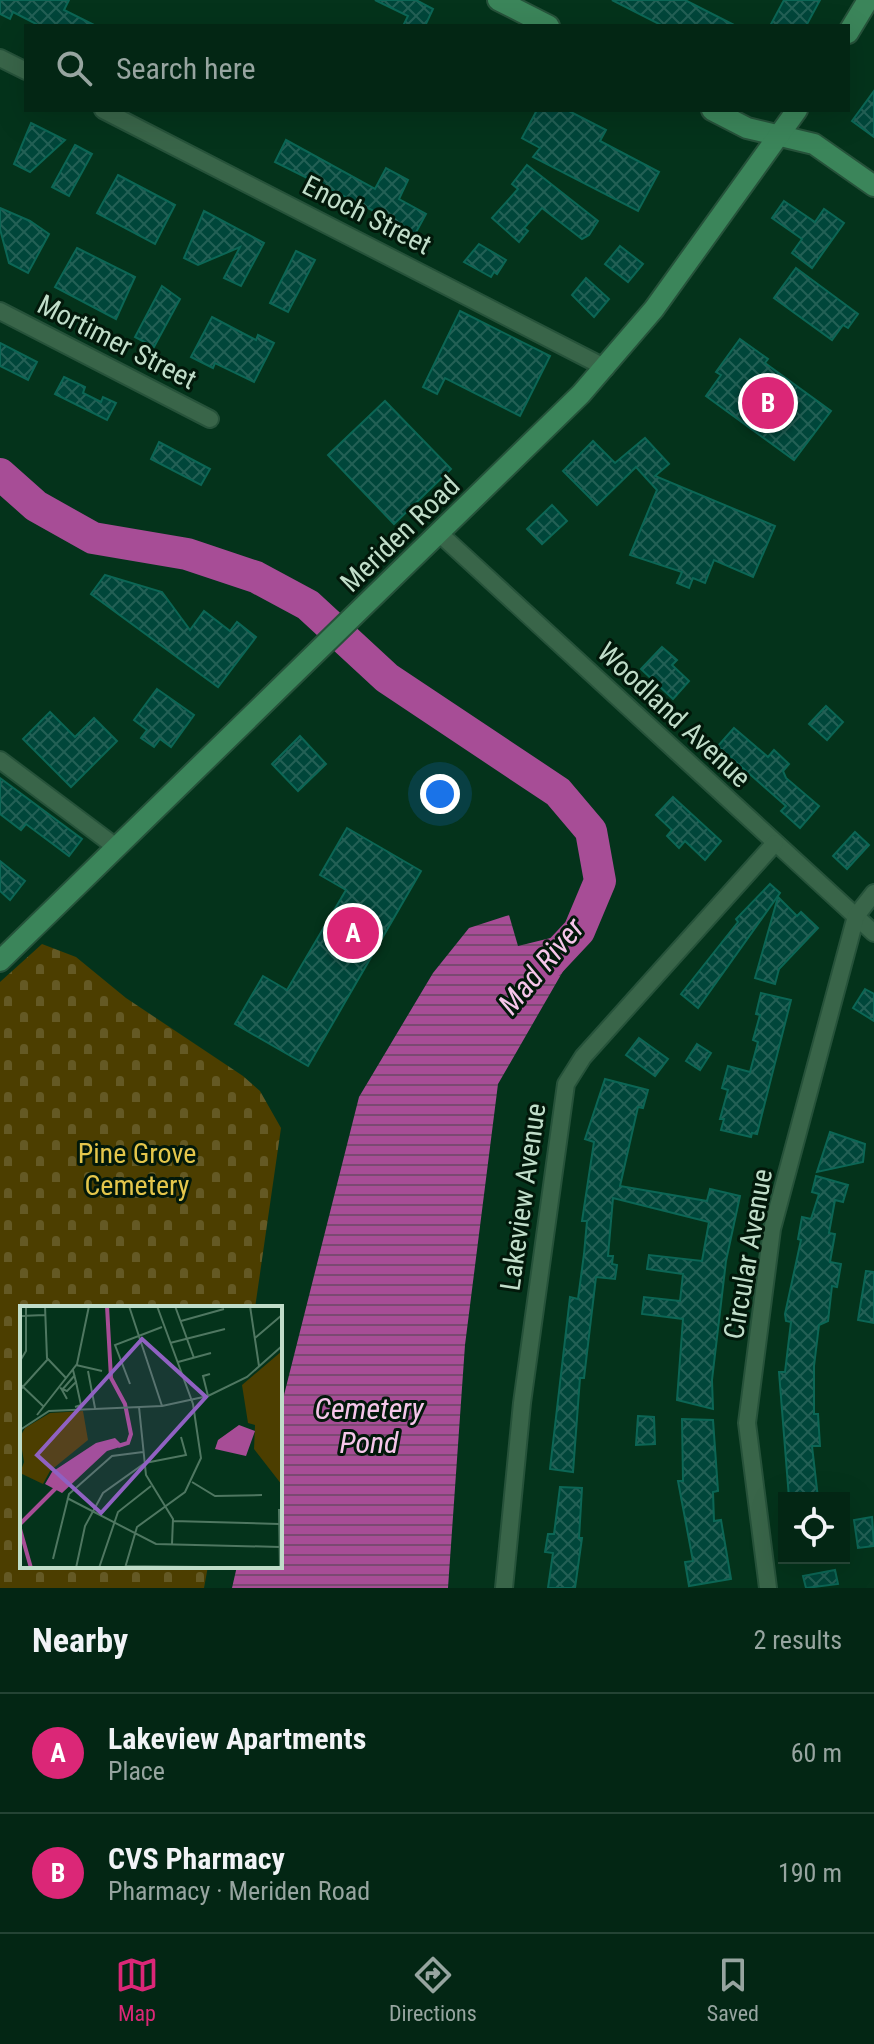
<!DOCTYPE html>
<meta charset="utf-8">
<style>
body{margin:0;font-family:"Roboto Condensed",sans-serif;background:#113222;color:#f1f3f6}
.controls{position:absolute;right:24px;bottom:24px;display:grid;overflow:hidden;border-radius:0px;box-shadow:0 8px 32px #0002}
.controls button{width:72px;height:72px;display:grid;place-items:center;padding:0;border:0;border-bottom:2px solid #244334;background:#032614;color:#f1f3f6;font:40px sans-serif}
.you{position:absolute;left:440px;top:794px;width:28px;height:28px;margin:-20px;border:6px solid #fff;border-radius:50%;background:#1a73e8;box-shadow:0 0 0 12px #1a73e833}
.badge{display:grid;place-items:center;width:52px;height:52px;border-radius:50%;background:#db2777;color:#fff;font-size:26px;font-weight:700}
.pin{position:absolute;translate:-50% -50%;border:4px solid #fff;box-shadow:0 2px 8px #0006}
.list{margin:0;padding:0;list-style:none}
h2{display:flex;justify-content:space-between;align-items:center;height:104px;margin:0;padding:0 32px;font-size:34px}
h2 small{font-size:26px;font-weight:400;color:#97a5a0}
.list li{display:grid;grid-template-columns:52px 1fr auto;gap:24px;align-items:center;box-sizing:border-box;height:120px;padding:0 32px;border-top:2px solid #244334}
.list b{display:block;font-size:30px;white-space:nowrap}
.list p{margin:0;font-size:26px;white-space:nowrap;color:#97a5a0}
.list em{font-size:26px;font-style:normal;color:#97a5a0}
.icon{flex:none;width:44px;height:44px;fill:none;stroke:currentColor;stroke-width:2;stroke-linecap:round;stroke-linejoin:round}
.map{position:relative;flex:none;width:874px;height:1588px;overflow:hidden}
.search{position:absolute;background:#032614;box-shadow:0 8px 32px #0002;left:24px;right:24px;top:24px;height:88px;display:flex;align-items:center;gap:20px;box-sizing:border-box;padding:0 28px;border-radius:0px;color:#97a5a0;font-size:30px}
.sheet{height:344px;background:#032614}
nav{display:flex;justify-content:space-around;align-items:center;box-sizing:border-box;height:112px;border-top:2px solid #244334;background:#032614;font-size:22px;color:#97a5a0}
nav a{display:grid;justify-items:center;gap:4px}
nav .on{color:#db2777}
.map>svg:first-child{display:block}
</style>
<div class="map">
<svg width="874" height="1588" viewBox="0 0 874 1588">
<defs>
<pattern id="cemetery-stones" width="16" height="16" patternUnits="userSpaceOnUse" patternTransform="scale(2)"><rect width="16" height="16" fill="#4c3e00"/><path d="M2 7V4a2 2 0 0 1 4 0v3zM10 15v-3a2 2 0 0 1 4 0v3z" fill="#645924"/></pattern>
<pattern id="water-rules" width="6" height="5" patternUnits="userSpaceOnUse" patternTransform="scale(2)"><rect width="6" height="5" fill="#a74d96"/><path d="M0 2.5h6" fill="none" stroke="#7b4972"/></pattern>
<pattern id="building-cross-hatch" width="8" height="8" patternUnits="userSpaceOnUse" patternTransform="scale(2)"><rect width="8" height="8" fill="#00463a"/><path d="M0 0l8 8M0 8l8-8" fill="none" stroke="#236055"/></pattern>
</defs>
<rect width="100%" height="100%" fill="#04331b"/>
<polygon fill="url(#cemetery-stones)" points="42,944 76,957 126,998 243,1076 260,1091 281,1128 255,1308 22,1308 22,1566 208,1566 204,1588 0,1588 0,982"/>
<polygon fill="url(#water-rules)" points="509,915 518,946 579,931 581,940 498,1084 465,1345 448,1588 232,1588 237,1566 280,1566 280,1411 359,1097 433,973 469,928"/>
<g fill="none" stroke-linecap="round" stroke-linejoin="round">
<polyline stroke="#a74d96" stroke-width="32" points="0,474 36,506 93,538 187,554 256,577 308,605 387,678 558,792 591,831 600,881 579,931 549,963"/>
</g>
<g fill="url(#building-cross-hatch)" stroke="#0c6655" stroke-width="2">
<polygon points="0,0 69,0 64,10 96,26 40,26 13,12 10,19 0,14"/>
<polygon points="375,0 416,0 433,9 425,26 403,26 408,16"/>
<polygon points="612,0 685,0 736,26 663,26"/>
<polygon points="784,0 820,0 806,26 770,26"/>
<polygon points="874,91 874,137 852,121"/>
<polygon points="537,110 567,110 606,130 600,141 659,172 638,211 533,157 540,148 522,138"/>
<polygon points="31,123 65,140 30,172 14,164"/>
<polygon points="286,140 375,189 386,168 408,180 399,199 426,214 409,245 397,238 404,226 275,162"/>
<polygon points="75,145 92,154 69,196 52,187"/>
<polygon points="527,165 598,221 589,235 582,239 542,208 524,228 528,231 519,242 492,218 518,189 512,184"/>
<polygon points="118,175 175,205 155,244 97,213"/>
<polygon points="784,201 815,222 824,209 844,223 812,268 792,253 802,239 772,218"/>
<polygon points="0,208 30,221 49,234 28,273 9,263 0,229"/>
<polygon points="204,211 264,243 241,286 224,278 240,247 198,265 184,258"/>
<polygon points="479,244 506,260 497,274 494,272 491,277 464,262"/>
<polygon points="620,246 643,264 628,282 605,264"/>
<polygon points="77,248 135,277 116,319 55,287"/>
<polygon points="296,251 315,260 288,312 270,303"/>
<polygon points="796,268 858,314 848,328 843,325 832,340 774,298"/>
<polygon points="586,278 609,299 594,317 572,295"/>
<polygon points="162,286 180,299 154,347 135,337"/>
<polygon points="460,311 550,356 520,416 445,378 437,394 423,387"/>
<polygon points="212,317 252,338 256,340 258,335 274,343 254,382 215,363 213,368 191,357"/>
<polygon points="740,339 768,359 765,363 831,411 794,460 706,396 721,375 716,372"/>
<polygon points="0,343 37,362 28,380 0,366"/>
<polygon points="64,377 85,387 83,393 101,402 103,397 116,403 107,420 55,394"/>
<polygon points="385,401 451,469 394,524 328,455"/>
<polygon points="645,438 669,464 655,476 775,526 753,577 714,560 705,583 693,578 689,588 677,583 682,572 630,555 657,490 636,467 597,505 563,471 593,441 615,463"/>
<polygon points="159,442 210,469 201,485 151,459"/>
<polygon points="552,505 567,521 542,544 527,529"/>
<polygon points="105,575 162,592 190,630 204,611 230,631 237,622 256,637 218,687 91,594"/>
<polygon points="662,647 677,660 672,665 689,681 673,699 641,669"/>
<polygon points="157,689 194,715 171,747 160,739 154,747 141,738 147,730 134,720"/>
<polygon points="826,706 843,722 827,740 809,724"/>
<polygon points="50,712 75,737 94,718 117,741 71,787 23,739"/>
<polygon points="734,728 768,757 774,750 789,764 783,771 786,778 819,806 800,828 781,811 786,806 718,746"/>
<polygon points="300,736 326,764 298,791 272,764"/>
<polygon points="0,778 82,839 69,856 26,824 21,830 0,814"/>
<polygon points="673,797 721,841 705,860 685,841 679,848 667,836 672,830 656,815"/>
<polygon points="347,828 421,871 308,1066 235,1024 263,976 287,990 346,890 320,875"/>
<polygon points="855,832 869,845 847,869 833,856"/>
<polygon points="0,861 25,881 10,900 0,891"/>
<polygon points="770,884 780,893 698,1008 681,994 738,922 736,919"/>
<polygon points="778,897 797,916 801,912 818,928 779,969 775,984 755,978"/>
<polygon points="865,989 874,994 874,1021 853,1008"/>
<polygon points="761,993 791,1000 757,1134 752,1133 751,1137 721,1130 724,1119 720,1119 728,1090 722,1088 728,1066 750,1072 758,1042 753,1040 760,1015 756,1014"/>
<polygon points="639,1038 668,1059 655,1076 626,1055"/>
<polygon points="697,1044 711,1053 700,1070 686,1061"/>
<polygon points="605,1079 648,1090 643,1108 638,1107 620,1186 707,1201 710,1189 740,1196 726,1261 712,1380 713,1409 677,1400 683,1319 642,1314 644,1297 680,1301 683,1274 647,1269 649,1255 702,1261 709,1222 613,1198 608,1256 613,1256 612,1264 617,1265 615,1279 596,1277 584,1378 580,1378 573,1472 550,1469 570,1297 578,1299 584,1254 587,1221 582,1221 594,1142 585,1139"/>
<polygon points="830,1132 865,1144 863,1162 817,1172"/>
<polygon points="816,1176 848,1185 843,1202 835,1200 829,1233 835,1234 830,1262 841,1264 837,1287 832,1286 828,1321 819,1325 814,1366 814,1414 818,1414 820,1446 812,1446 818,1498 789,1498 779,1372 785,1372 791,1322 786,1321 785,1314 801,1240 798,1239 802,1217 811,1219 819,1194 812,1192"/>
<polygon points="866,1271 874,1272 874,1323 858,1320"/>
<polygon points="638,1416 654,1417 655,1444 636,1445"/>
<polygon points="682,1419 713,1420 718,1491 713,1492 714,1521 721,1520 731,1579 689,1586 685,1562 693,1561 678,1481 683,1481"/>
<polygon points="560,1487 582,1488 579,1538 582,1538 575,1588 548,1588 553,1553 545,1552 548,1534 554,1534"/>
<polygon points="872,1517 874,1546 858,1548 854,1520"/>
<polygon points="835,1570 838,1584 806,1588 803,1576"/>
</g>
<g fill="none" stroke-linecap="round" stroke-linejoin="round">
<g stroke="#26523a" stroke-width="20">
<g id="minor">
<polyline points="0,58 26,71"/>
<polyline points="103,110 606,368"/>
<polyline points="0,311 210,419"/>
<polyline points="440,534 874,933"/>
<polyline points="0,760 116,847"/>
<polyline points="504,1588 522,1403 566,1084 583,1057 775,843"/>
<polyline points="768,1588 747,1423 772,1229 856,916 874,893"/>
</g>
</g>
<g stroke="#26523a" stroke-width="24">
<g id="secondary">
<polyline points="498,0 549,26"/>
<polyline points="848,33 868,0"/>
<polyline points="712,110 747,128 814,144 874,186"/>
<polyline points="0,961 581,394 654,309 797,110"/>
</g>
</g>
<use href="#minor" stroke="#396549" stroke-width="16"/>
<use href="#secondary" stroke="#3b855a" stroke-width="20"/>
</g>
<g text-anchor="middle" dominant-baseline="central" stroke-width="6" stroke-linejoin="round" paint-order="stroke">
<g font-size="28" fill="#c0ddc9" stroke="#02180a">
<text transform="translate(367 215) rotate(27)">Enoch Street</text>
<text transform="translate(117 342) rotate(27)">Mortimer Street</text>
<text transform="translate(400 534) rotate(-44)">Meriden Road</text>
<text transform="translate(674 715) rotate(43)">Woodland Avenue</text>
<text transform="translate(523 1197) rotate(-82)">Lakeview Avenue</text>
<text transform="translate(748 1254) rotate(-80)">Circular Avenue</text>
</g>
<g font-size="28" fill="#e4c64b" stroke="#02180a">
<text x="137" y="1153">Pine Grove<tspan x="137" dy="32">Cemetery</tspan></text>
</g>
<g font-size="30" font-style="italic" fill="#f6c6ea" stroke="#02180a">
<text transform="translate(541 966) rotate(-50)">Mad River</text>
<text x="369" y="1408">Cemetery<tspan x="369" dy="34">Pond</tspan></text>
</g>
</g>
<g transform="translate(20 1306)">
<rect width="262" height="262" fill="#04331b"/>
<path d="M262,45V179L234,143L235,119L228,117L222,79ZM63,105L68,134L30,165L23,178L0,167L4,156L0,131L5,122L30,107Z" fill="#4c3e00"/>
<path d="M219,119L235,125L226,150L195,143L198,134ZM95,132L103,140L87,145L42,187L25,178L32,166L76,137Z" fill="#a74d96"/>
<path fill="none" stroke="#a74d96" stroke-width="4" d="M87,0L91,72L105,98L111,128L108,137L98,140M0,218L39,179M0,223L11,262"/>
<path fill="none" stroke="#4f7761" stroke-width="2" d="M25,0L27,52L46,72M109,0L142,100M155,0L174,52M230,0L239,60M0,10L25,9M161,15L204,3M235,32L262,9M150,37L205,23M0,55L6,45V0M158,56L191,47M56,59L82,65M68,65L75,102M0,78L23,100M110,78L95,39L142,21M40,82L47,85L56,76L53,64M0,84L28,53M188,90L183,70L190,68M47,93L42,84L55,69M55,101L61,99L56,76M119,101L126,169L153,213L152,238M17,109L57,58L69,0M0,124L29,105L142,100L188,90L227,71L262,40M172,176L195,190L242,189M47,192L136,238L260,241M259,203L260,262M153,215L259,218M33,253L49,188L92,150L123,146M105,260L183,261M56,262L65,220L83,187L125,157L166,149L161,131M79,262L98,206L131,180M105,262L117,221L165,186L181,152L173,98L137,0"/>
<path fill="#9061c2" fill-opacity="0.15" stroke="#9061c2" stroke-width="4" d="M122,33L186,91L81,207L17,149Z"/>
<rect width="262" height="262" fill="none" stroke="#c0ddc9" stroke-width="4"/>
</g>
</svg>
<div class="controls">
<button><svg class="icon" aria-label="locate" viewBox="0 0 24 24"><circle cx="12" cy="12" r="6"/><path d="M12 2v4M12 18v4M2 12h4M18 12h4"/></svg></button>
</div>
<div class="you"></div>
<div class="pin badge" style="left:353px;top:933px">A</div>
<div class="pin badge" style="left:768px;top:403px">B</div>
<div class="search"><svg class="icon" aria-label="search" viewBox="0 0 24 24"><circle cx="10" cy="10" r="6"/><path d="M15 15l6 6"/></svg>Search here</div>
</div>
<section class="sheet">
<h2>Nearby<small>2 results</small></h2>
<ul class="list">
<li><span class="badge">A</span><div><b>Lakeview Apartments</b><p>Place</p></div><em>60 m</em></li>
<li><span class="badge">B</span><div><b>CVS Pharmacy</b><p>Pharmacy · Meriden Road</p></div><em>190 m</em></li>
</ul>
</section>
<nav>
<a class="on"><svg class="icon" aria-label="map" viewBox="0 0 24 24"><path d="M3 6l6-2 6 2 6-2v14l-6 2-6-2-6 2zM9 4v14M15 6v14"/></svg>Map</a>
<a><svg class="icon" aria-label="directions" viewBox="0 0 24 24"><path d="M12 3l9 9-9 9-9-9zM9 14v-3h6M13 9l2 2-2 2"/></svg>Directions</a>
<a><svg class="icon" aria-label="saved" viewBox="0 0 24 24"><path d="M7 4h10v16l-5-4-5 4z"/></svg>Saved</a>
</nav>
